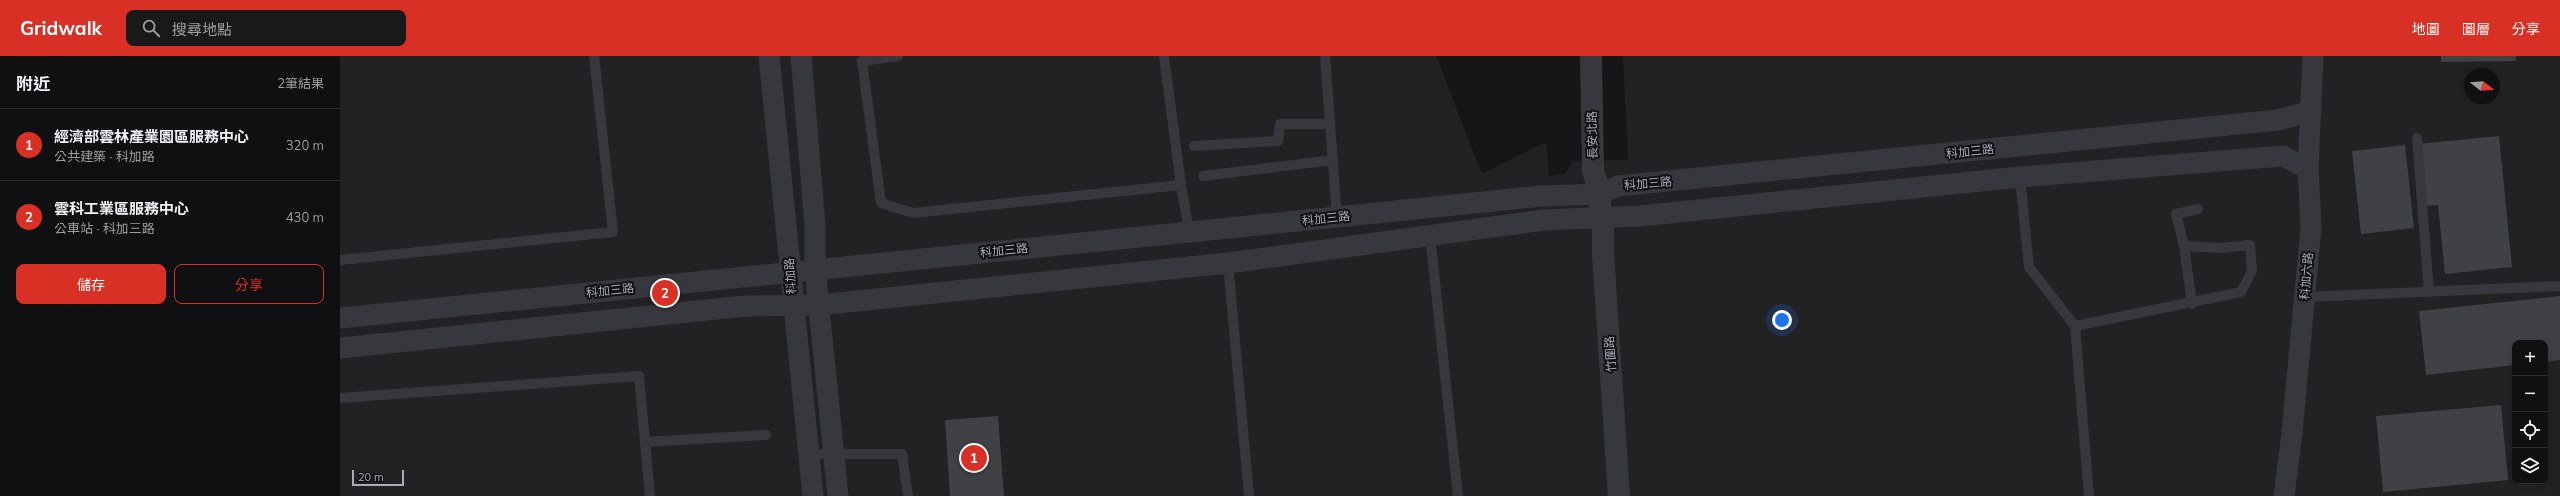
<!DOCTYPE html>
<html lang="zh-TW">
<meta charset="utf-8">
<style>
body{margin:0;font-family:Mulish,"Noto Sans TC",sans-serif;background:#19191b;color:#f1f3f6}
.controls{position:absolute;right:12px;bottom:12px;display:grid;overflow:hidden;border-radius:8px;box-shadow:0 2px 6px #0003}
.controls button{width:36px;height:36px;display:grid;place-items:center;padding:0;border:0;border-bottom:1px solid #303032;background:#101012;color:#f1f3f6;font:20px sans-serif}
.compass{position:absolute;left:2124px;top:12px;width:36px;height:36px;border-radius:50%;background:#101012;box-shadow:0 2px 6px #0003;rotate:107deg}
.scale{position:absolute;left:12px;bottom:10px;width:52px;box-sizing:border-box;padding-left:4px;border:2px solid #a8adb8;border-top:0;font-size:11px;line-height:14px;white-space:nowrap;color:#a8adb8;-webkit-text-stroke:3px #111113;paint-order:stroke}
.you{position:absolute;left:1442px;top:264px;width:14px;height:14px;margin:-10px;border:3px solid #fff;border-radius:50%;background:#1a73e8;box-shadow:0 0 0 6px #1a73e833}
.badge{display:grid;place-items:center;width:26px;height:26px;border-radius:50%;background:#d93025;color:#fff;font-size:13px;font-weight:700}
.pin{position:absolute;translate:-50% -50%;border:2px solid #fff;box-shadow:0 1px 4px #0006}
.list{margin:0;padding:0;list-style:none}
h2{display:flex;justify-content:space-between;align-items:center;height:52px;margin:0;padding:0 16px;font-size:17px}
h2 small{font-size:13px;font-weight:400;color:#9c9d9f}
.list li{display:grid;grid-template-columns:26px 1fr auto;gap:12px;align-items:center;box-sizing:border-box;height:72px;padding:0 16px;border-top:1px solid #303032}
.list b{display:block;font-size:15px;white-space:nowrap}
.list p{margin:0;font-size:13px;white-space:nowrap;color:#9c9d9f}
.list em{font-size:13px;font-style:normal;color:#9c9d9f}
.actions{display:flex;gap:8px;padding:12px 16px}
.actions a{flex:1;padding:9px 0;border:1px solid #d93025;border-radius:8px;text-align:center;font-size:14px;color:#d93025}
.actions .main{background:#d93025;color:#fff}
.icon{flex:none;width:22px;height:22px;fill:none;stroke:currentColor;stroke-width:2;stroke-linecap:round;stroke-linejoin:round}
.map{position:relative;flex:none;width:2220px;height:440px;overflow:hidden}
header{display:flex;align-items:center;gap:24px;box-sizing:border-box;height:56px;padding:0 20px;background:#d93025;color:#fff}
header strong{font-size:19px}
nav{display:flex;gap:22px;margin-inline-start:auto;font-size:14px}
.search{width:280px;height:36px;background:#19191b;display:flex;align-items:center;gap:10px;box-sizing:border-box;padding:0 14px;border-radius:8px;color:#9c9d9f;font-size:15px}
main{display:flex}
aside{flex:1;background:#101012}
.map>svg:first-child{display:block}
</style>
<header>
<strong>Gridwalk</strong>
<div class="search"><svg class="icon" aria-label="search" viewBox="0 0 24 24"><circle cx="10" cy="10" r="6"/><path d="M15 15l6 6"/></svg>搜尋地點</div>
<nav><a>地圖</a><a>圖層</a><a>分享</a></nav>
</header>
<main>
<aside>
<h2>附近<small>2筆結果</small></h2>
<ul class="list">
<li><span class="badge">1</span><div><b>經濟部雲林產業園區服務中心</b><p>公共建築 · 科加路</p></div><em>320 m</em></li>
<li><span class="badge">2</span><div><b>雲科工業區服務中心</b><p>公車站 · 科加三路</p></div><em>430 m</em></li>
</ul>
<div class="actions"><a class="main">儲存</a><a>分享</a></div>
</aside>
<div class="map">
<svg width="2220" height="440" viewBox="0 0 2220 440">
<rect width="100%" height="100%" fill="#161618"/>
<path fill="#222225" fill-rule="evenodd" d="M0,0H1096L1142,118L1206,86L1209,120L1225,118L1233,105L1288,104L1283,0H2220V440H0ZM2130,18H2154V42H2130ZM2175,287H2205V425H2175Z"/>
<g fill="#404145">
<polygon points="2101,0 2176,0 2176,5 2101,6"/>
<polygon points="2159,80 2172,211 2105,218 2098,149 2084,150 2078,88"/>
<polygon points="2065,89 2074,172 2021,178 2012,95"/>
<polygon points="2220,240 2220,304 2205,306 2205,287 2175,287 2175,309 2086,319 2079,255"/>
<polygon points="2161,349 2168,424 2043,436 2036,360"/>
<polygon points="658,360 664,440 610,440 605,364"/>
</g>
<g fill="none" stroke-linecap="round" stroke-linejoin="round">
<g stroke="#37383d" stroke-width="10">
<polyline points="558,0 522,5 541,147 573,157 841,129 849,175"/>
<polyline points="824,0 841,129"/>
<polyline points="985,0 997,161"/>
<polyline points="2077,82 2089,236"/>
<polyline points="854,90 938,85 940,68 990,68"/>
<polyline points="863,120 993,104"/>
<polyline points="1680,121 1689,211 1735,270 1749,440"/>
<polyline points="1090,179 1118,440"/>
<polyline points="0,204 273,176 254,0"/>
<polyline points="888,207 909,440"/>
<polyline points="1965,241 2220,230"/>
<polyline points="1852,248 1844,190 1836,158 1858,153"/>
<polyline points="1735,270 1901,236 1912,215 1910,189 1881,192 1844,190"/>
<polyline points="0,342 299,320 310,440"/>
<polyline points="305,386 426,379"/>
<polyline points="468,398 562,398 568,440"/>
</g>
<g stroke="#37383d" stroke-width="21">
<polyline points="429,0 473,440"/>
<polyline points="461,0 475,169 475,213 498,440"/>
<polyline points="0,262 997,161 1202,140 1260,138 1278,130 1938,64 1971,55"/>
<polyline points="0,292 405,250 478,249 888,207 1204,164 1300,160 1680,121 1943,100 1968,113"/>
<polyline points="1944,440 1952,377 1971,171 1968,113 1973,0"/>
</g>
<polyline stroke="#37383d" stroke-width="22" points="1251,0 1253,115 1260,138 1260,157 1263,162 1263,197 1279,440"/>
</g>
<g text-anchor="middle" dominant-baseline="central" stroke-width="4" stroke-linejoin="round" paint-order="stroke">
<g font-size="12" fill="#a8adb8" stroke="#111113">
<text transform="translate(1252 79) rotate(-91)">長安北路</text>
<text transform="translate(1630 95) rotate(-6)">科加三路</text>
<text transform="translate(1308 127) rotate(-5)">科加三路</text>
<text transform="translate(986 162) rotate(-6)">科加三路</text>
<text transform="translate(664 194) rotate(-6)">科加三路</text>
<text transform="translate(450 220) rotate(-94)">科加路</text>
<text transform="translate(1966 220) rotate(-85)">科加六路</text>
<text transform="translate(270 234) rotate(-6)">科加三路</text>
<text transform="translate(1270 298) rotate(-94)">竹圍路</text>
</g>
</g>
</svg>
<div class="controls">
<button>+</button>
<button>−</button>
<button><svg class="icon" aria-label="locate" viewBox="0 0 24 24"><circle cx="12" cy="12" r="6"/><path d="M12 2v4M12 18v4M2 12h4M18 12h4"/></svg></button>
<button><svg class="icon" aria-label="layers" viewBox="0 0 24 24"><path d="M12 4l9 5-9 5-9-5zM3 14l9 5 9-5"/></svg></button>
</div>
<svg class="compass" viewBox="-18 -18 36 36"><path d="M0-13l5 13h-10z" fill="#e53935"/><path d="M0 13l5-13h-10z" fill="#9c9d9f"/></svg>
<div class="scale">20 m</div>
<div class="you"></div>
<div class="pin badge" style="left:634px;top:402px">1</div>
<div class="pin badge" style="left:325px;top:237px">2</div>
</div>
</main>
